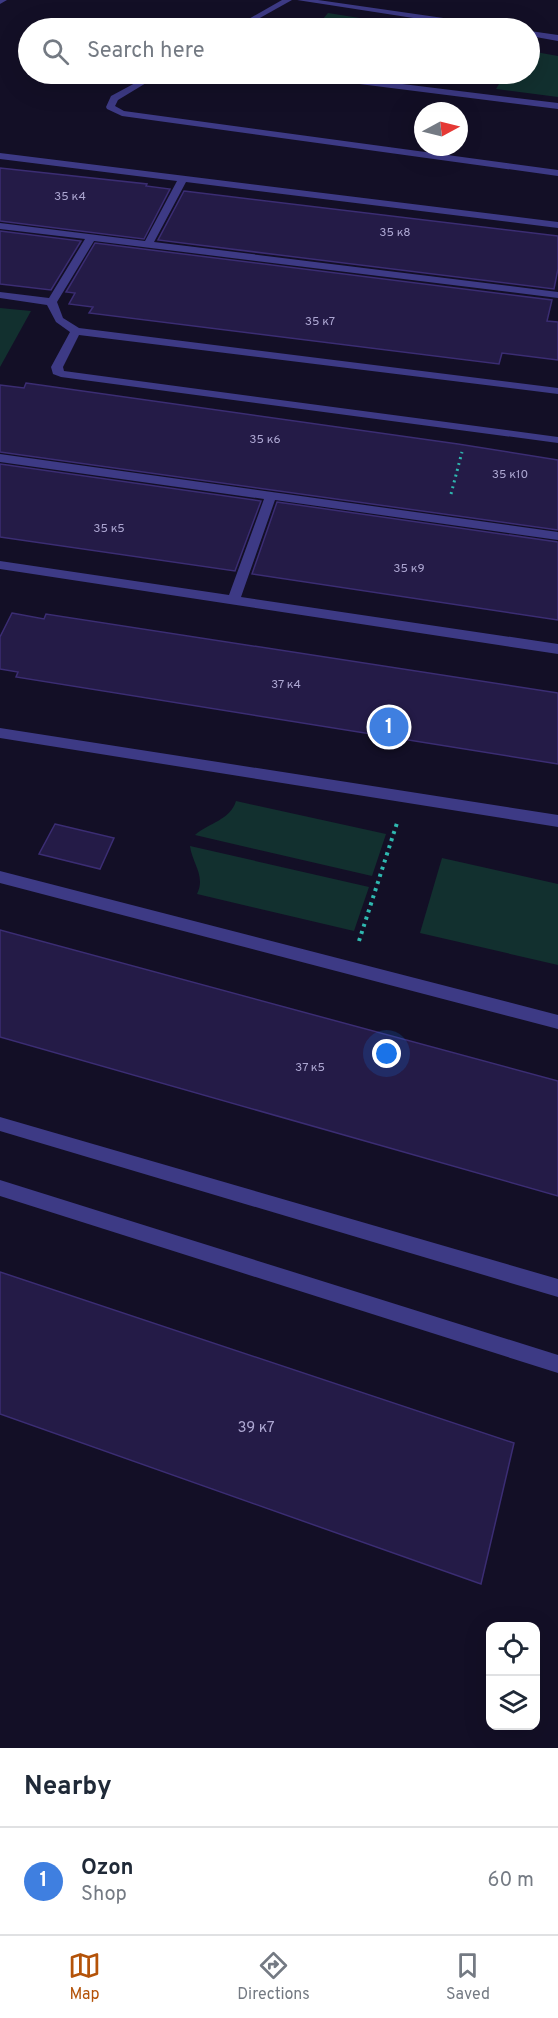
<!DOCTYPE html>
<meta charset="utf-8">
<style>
body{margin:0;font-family:Overpass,sans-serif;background:#f6f6f7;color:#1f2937}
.controls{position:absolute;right:18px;bottom:18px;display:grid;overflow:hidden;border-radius:12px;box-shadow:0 6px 24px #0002}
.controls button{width:54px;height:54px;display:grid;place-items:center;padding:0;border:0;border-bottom:2px solid #e0e1e3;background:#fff;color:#1f2937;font:30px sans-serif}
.compass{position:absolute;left:414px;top:102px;width:54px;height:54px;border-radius:50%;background:#fff;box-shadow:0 6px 24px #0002;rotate:83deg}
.you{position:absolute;left:387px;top:1054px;width:21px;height:21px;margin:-15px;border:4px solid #fff;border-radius:50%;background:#1a73e8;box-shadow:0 0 0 9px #1a73e833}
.badge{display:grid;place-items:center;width:39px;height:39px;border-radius:50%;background:#b45309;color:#fff;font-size:20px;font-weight:700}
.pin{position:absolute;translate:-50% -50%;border:3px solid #fff;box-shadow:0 2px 6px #0006}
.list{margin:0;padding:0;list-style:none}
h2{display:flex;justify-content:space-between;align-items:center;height:78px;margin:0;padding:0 24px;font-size:26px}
h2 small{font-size:20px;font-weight:400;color:#747a83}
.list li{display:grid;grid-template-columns:39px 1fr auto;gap:18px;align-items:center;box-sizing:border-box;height:108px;padding:0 24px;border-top:2px solid #e0e1e3}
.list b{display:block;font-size:22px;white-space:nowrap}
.list p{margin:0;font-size:20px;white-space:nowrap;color:#747a83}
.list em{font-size:20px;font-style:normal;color:#747a83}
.icon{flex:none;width:33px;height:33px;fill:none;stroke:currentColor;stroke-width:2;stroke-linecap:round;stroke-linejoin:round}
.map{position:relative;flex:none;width:558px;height:1748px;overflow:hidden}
.search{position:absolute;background:#fff;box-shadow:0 6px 24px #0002;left:18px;right:18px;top:18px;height:66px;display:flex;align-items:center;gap:15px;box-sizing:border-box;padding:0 21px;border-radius:33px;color:#747a83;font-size:22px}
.sheet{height:186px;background:#fff}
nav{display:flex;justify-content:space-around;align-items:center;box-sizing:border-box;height:84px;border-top:2px solid #e0e1e3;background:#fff;font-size:16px;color:#747a83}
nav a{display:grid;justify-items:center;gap:3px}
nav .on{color:#b45309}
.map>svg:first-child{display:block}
</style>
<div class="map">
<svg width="558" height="1748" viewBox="0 0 558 1748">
<rect width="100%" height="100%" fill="#130f26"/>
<g fill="#12302f">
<polygon points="328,13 372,20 369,24 379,26 377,28 303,28 308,23 318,25"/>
<polygon points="530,51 558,56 558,97 496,89 505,74 530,74"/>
<polygon points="0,308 31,311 0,367"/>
<path d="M236,801L386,834L372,876L195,835C209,823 230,820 236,801Z"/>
<path d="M190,846L369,887L354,931L197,894C206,876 192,863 190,846Z"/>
<polygon points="442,858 558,884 558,965 420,933"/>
</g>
<g fill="#241b47" stroke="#3b2d73" stroke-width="1.5">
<polygon points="0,168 147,184 146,186 170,189 144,239 0,221"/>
<polygon points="184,191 558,236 558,269 554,289 158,240"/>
<polygon points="0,231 81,241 51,290 0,284"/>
<polygon points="95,243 552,300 547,321 558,322 558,360 502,353 499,364 89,313 93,307 69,304 75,293 66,292"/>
<polygon points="26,383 458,444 558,460 558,530 0,452 0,385 24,388"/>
<polygon points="0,464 261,501 235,571 0,537"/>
<polygon points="277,502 558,542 558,620 252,574"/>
<polygon points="12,613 44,619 46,614 558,693 558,764 16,677 18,672 0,669 0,637"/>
<polygon points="55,824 114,838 100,869 39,854"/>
<polygon points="0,930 558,1081 558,1196 0,1037"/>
<polygon points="0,1272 514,1443 481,1584 0,1414"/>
</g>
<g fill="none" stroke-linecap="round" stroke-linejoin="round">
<polyline stroke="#2fb8b0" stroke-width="3" stroke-dasharray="2 4" stroke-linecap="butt" points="451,494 462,452"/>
<polyline stroke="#2fb8b0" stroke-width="4" stroke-dasharray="3 4.5" stroke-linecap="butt" points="359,941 397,823"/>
<g fill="#3d3a85" fill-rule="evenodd">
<polygon points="282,0 292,0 242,28 233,28"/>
<polygon points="297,0 318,0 492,25 496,28 478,28"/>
<polygon points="530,31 558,35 558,41 530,36"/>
<polygon points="152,74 161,74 118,100 115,106 124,111 558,170 558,176 122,116 107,109 106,107 111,96"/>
<polygon points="300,74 321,74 558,103 558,109 304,77"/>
<polygon points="0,153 558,222 558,228 186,182 154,242 558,292 558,298 94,241 57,302 63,318 79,328 558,388 558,394 79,335 63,367 64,371 558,437 558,443 61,377 53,374 51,367 70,332 56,322 47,305 0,298 0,292 49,298 85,239 0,229 0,223 145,241 177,181 0,159"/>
<polygon points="0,454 558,532 558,540 275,500 241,597 558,644 558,654 0,569 0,561 229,595 264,499 0,462"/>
<polygon points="0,728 558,815 558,827 0,738"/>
<polygon points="0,871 558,1015 558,1029 0,883"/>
<polygon points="0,1117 558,1279 558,1297 0,1131"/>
<polygon points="0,1180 558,1355 558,1373 0,1196"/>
</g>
<polygon fill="#3d3a85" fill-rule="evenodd" points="0,0 7,0 0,4"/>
</g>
<g text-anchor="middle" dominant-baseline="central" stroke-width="6" stroke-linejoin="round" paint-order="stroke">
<g font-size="12" fill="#aca6d1">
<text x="70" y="197">35 к4</text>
<text x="395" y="233">35 к8</text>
<text x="320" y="322">35 к7</text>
<text x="265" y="440">35 к6</text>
<text x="510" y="475">35 к10</text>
<text x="109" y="529">35 к5</text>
<text x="409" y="569">35 к9</text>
<text x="286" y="685">37 к4</text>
<text x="310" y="1068">37 к5</text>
</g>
<g font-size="15" fill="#aca6d1">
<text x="256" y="1428">39 к7</text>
</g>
</g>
</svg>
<div class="controls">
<button><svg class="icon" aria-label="locate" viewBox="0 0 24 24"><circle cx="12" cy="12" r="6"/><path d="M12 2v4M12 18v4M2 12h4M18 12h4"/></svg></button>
<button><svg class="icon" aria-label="layers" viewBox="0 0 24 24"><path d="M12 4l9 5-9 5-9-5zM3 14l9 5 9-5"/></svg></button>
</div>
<svg class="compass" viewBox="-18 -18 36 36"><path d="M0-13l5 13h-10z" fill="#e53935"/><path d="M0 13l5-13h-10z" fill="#747a83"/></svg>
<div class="you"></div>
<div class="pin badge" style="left:389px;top:727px;background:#3f7fe0">1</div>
<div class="search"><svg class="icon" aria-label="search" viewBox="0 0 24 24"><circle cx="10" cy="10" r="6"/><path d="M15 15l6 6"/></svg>Search here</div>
</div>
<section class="sheet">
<h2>Nearby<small></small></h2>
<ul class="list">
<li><span class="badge" style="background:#3f7fe0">1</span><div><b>Ozon</b><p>Shop</p></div><em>60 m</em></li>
</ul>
</section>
<nav>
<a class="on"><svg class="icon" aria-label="map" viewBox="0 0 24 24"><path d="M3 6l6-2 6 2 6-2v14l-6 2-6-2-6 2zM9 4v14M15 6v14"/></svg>Map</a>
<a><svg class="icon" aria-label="directions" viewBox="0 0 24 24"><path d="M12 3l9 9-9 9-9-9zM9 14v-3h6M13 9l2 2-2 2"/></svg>Directions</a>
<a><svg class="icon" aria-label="saved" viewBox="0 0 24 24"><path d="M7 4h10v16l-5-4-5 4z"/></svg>Saved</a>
</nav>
